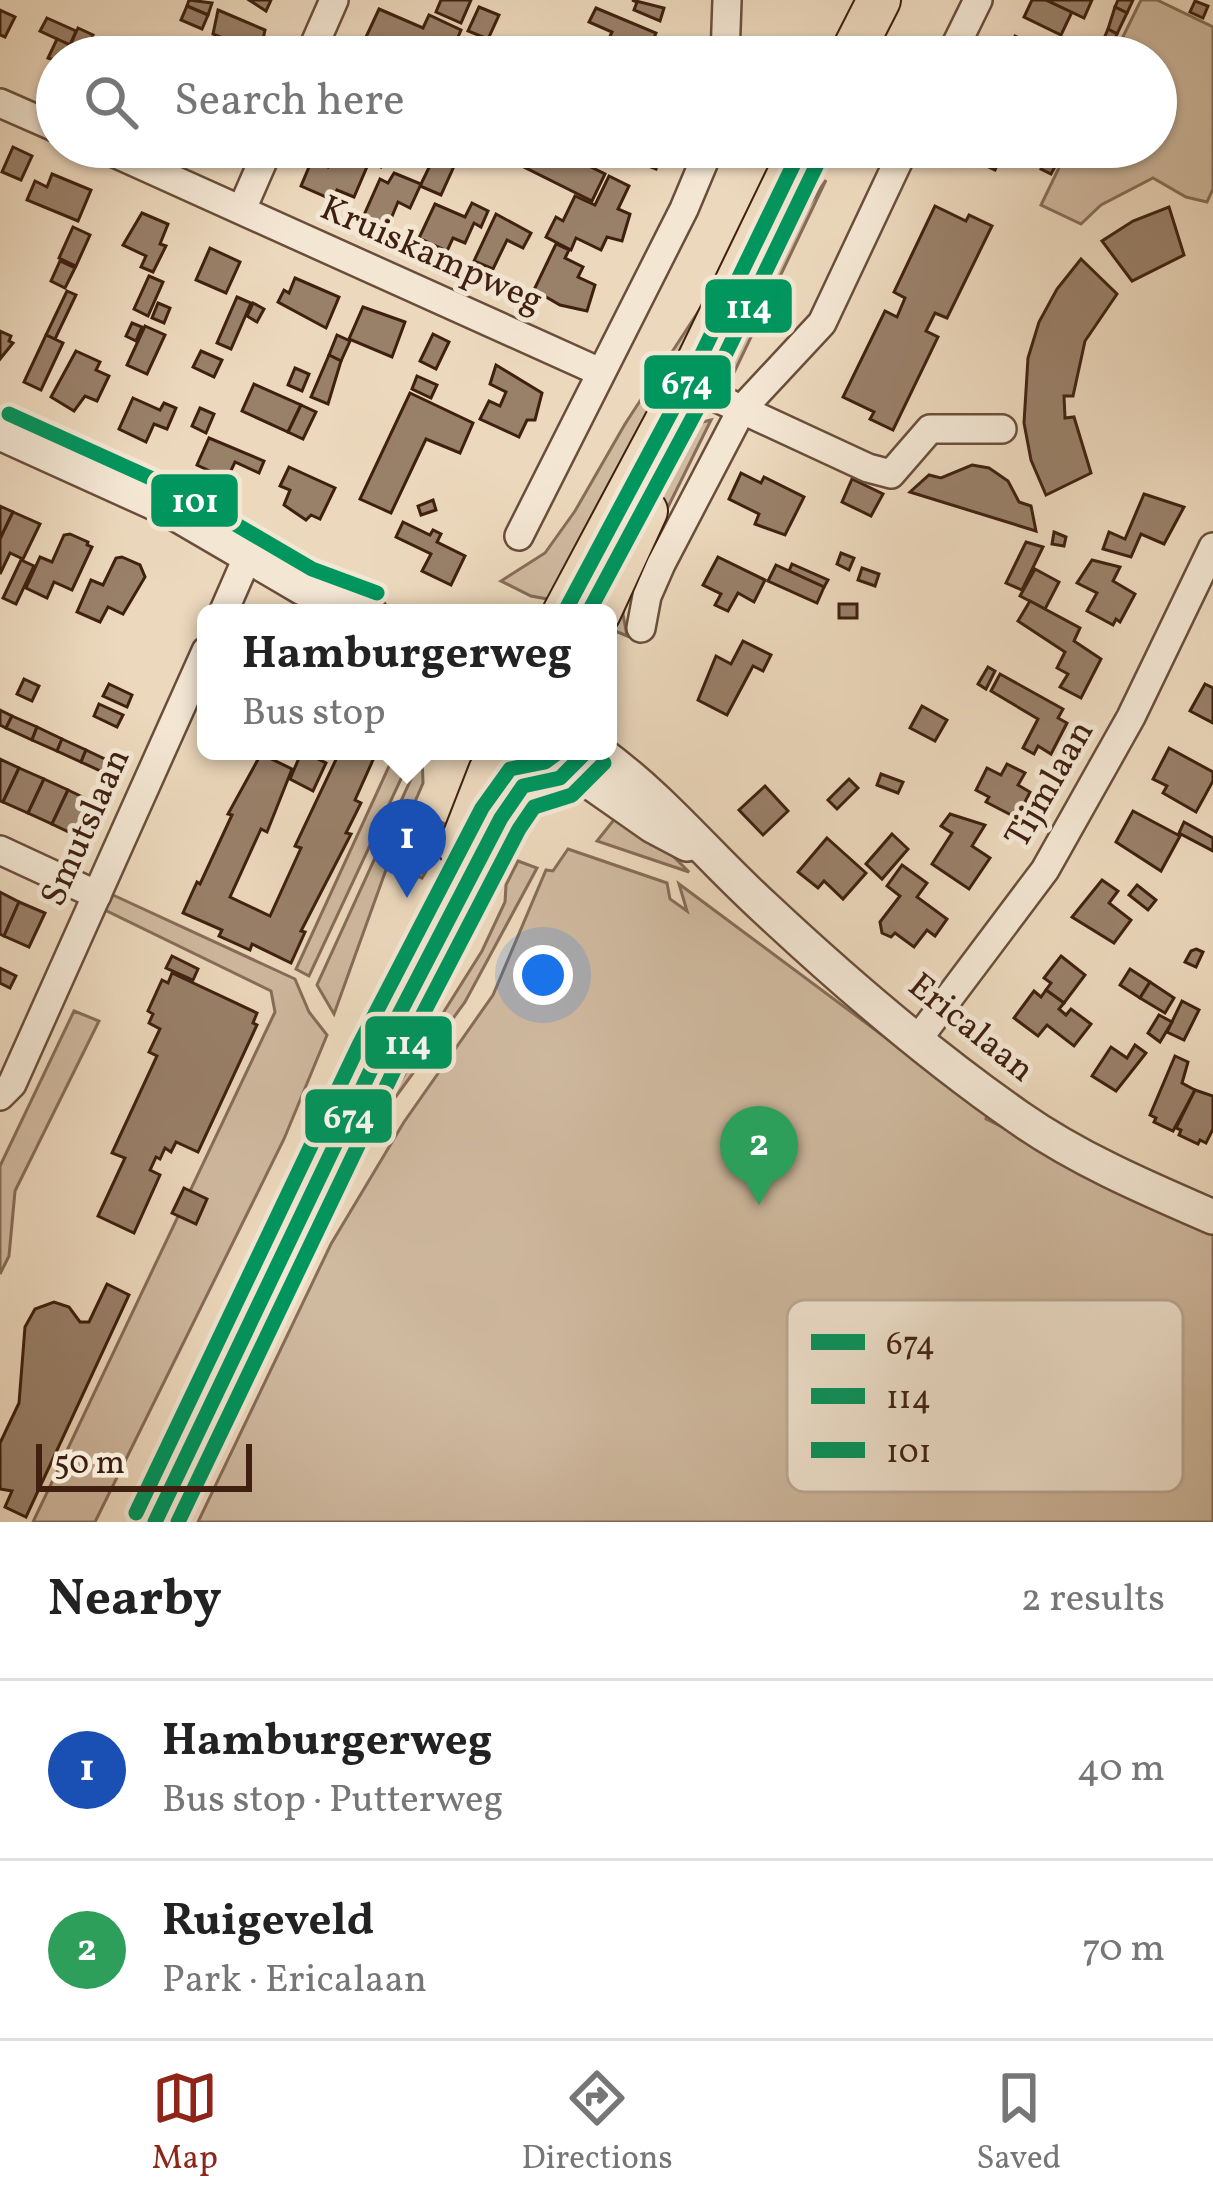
<!DOCTYPE html>
<meta charset="utf-8">
<style>
body{margin:0;font-family:Vollkorn,serif;background:#f6f6f6;color:#222}
.scale{position:absolute;left:36px;bottom:30px;width:216px;box-sizing:border-box;padding-left:12px;border:6px solid #3f2010;border-top:0;font-size:33px;line-height:42px;white-space:nowrap;color:#3f2010;-webkit-text-stroke:9px #f3e6d3;paint-order:stroke}
.you{position:absolute;left:543px;top:975px;width:42px;height:42px;margin:-30px;border:9px solid #fff;border-radius:50%;background:#1a73e8;box-shadow:0 0 0 18px #1a73e833}
.badge{display:grid;place-items:center;width:78px;height:78px;border-radius:50%;background:#8f2418;color:#fff;font-size:39px;font-weight:700}
.pin{position:absolute;translate:-50% -99px;filter:drop-shadow(0 3px 6px #0008)}
.pin::after{content:'';position:absolute;top:63px;width:42px;height:36px;background:inherit;clip-path:polygon(0 0,100% 0,50% 100%)}
.popup{position:absolute;left:197px;top:604px;width:420px;height:156px;box-sizing:border-box;display:grid;place-content:center;border-radius:18px;background:#fff;filter:drop-shadow(0 3px 9px #0005);font-size:39px;white-space:nowrap;color:#767676}
.popup b{font-size:45px;color:#222}
.popup::after{content:'';position:absolute;left:50%;top:100%;margin-left:-24px;border:24px solid transparent;border-top-color:#fff}
.list{margin:0;padding:0;list-style:none}
h2{display:flex;justify-content:space-between;align-items:center;height:156px;margin:0;padding:0 48px;font-size:51px}
h2 small{font-size:39px;font-weight:400;color:#767676}
.list li{display:grid;grid-template-columns:78px 1fr auto;gap:36px;align-items:center;box-sizing:border-box;height:180px;padding:0 48px;border-top:3px solid #e0e0e0}
.list b{display:block;font-size:45px;white-space:nowrap}
.list p{margin:0;font-size:39px;white-space:nowrap;color:#767676}
.list em{font-size:39px;font-style:normal;color:#767676}
.icon{flex:none;width:66px;height:66px;fill:none;stroke:currentColor;stroke-width:2;stroke-linecap:round;stroke-linejoin:round}
.map{position:relative;flex:none;width:1213px;height:1522px;overflow:hidden}
.search{position:absolute;background:#fff;box-shadow:0 3px 9px #0004;left:36px;right:36px;top:36px;height:132px;display:flex;align-items:center;gap:30px;box-sizing:border-box;padding:0 42px;border-radius:66px;color:#767676;font-size:45px}
.sheet{height:516px;background:#fff}
nav{display:flex;justify-content:space-around;align-items:center;box-sizing:border-box;height:168px;border-top:3px solid #e0e0e0;background:#fff;font-size:33px;color:#767676}
nav a{display:grid;justify-items:center;gap:6px}
nav .on{color:#8f2418}
.map>svg:first-child{display:block}
</style>
<div class="map">
<svg width="1213" height="1522" viewBox="0 0 1213 1522">
<rect width="100%" height="100%" fill="#ecd8bc"/>
<filter id="stains"><feTurbulence type="fractalNoise" baseFrequency=".00167" numOctaves="4"/><feColorMatrix values="0 0 0 0 .2 0 0 0 0 .09 0 0 0 0 .02 0 0 0 .5 -.17"/></filter>
<radialGradient id="worn" r=".72"><stop offset=".6" stop-color="#630" stop-opacity="0"/><stop offset="1" stop-color="#630" stop-opacity=".3"/></radialGradient>
<g fill="#cfb99f" stroke="#876c58" stroke-width="3">
<polygon points="1141,0 1157,0 1213,27 1213,189 1207,202 1186,197 1153,178 1101,205 1081,224 1041,205 1069,147 1156,147 1156,57 1113,57"/>
<polygon points="826,180 731,379 721,371 799,220"/>
<polygon points="745,240 558,601 531,596 501,581 545,553 575,511 625,424"/>
<polygon points="711,420 629,586 623,614 627,636 608,628 608,614 694,424"/>
<polygon points="396,751 414,751 309,976 296,969"/>
<polygon points="422,755 423,783 387,867 334,1014 317,985"/>
<polygon points="427,816 452,827 422,878 402,869"/>
<polygon points="617,816 664,847 689,872 597,841"/>
<polygon points="568,849 667,883 670,899 687,911 679,884 987,1113 986,1119 1213,1231 1213,1522 198,1522 331,1244 404,1122 493,995 546,870 553,871"/>
<polygon points="518,861 537,868 465,1002 359,1147 482,951 505,902 506,885"/>
<polygon points="113,895 295,979 309,1012 327,1035 284,1139 95,1522 33,1522 275,1012 271,991 105,910"/>
<polygon points="74,1011 99,1021 15,1191 9,1256 0,1274 0,1166"/>
</g>
<g fill="#998069" stroke="#3f2010" stroke-width="3">
<polygon points="189,0 212,3 208,15 187,6"/>
<polygon points="249,0 271,0 266,11"/>
<polygon points="441,0 471,0 461,23 436,12"/>
<polygon points="632,0 664,8 660,21 634,10 637,2"/>
<polygon points="1032,0 1046,0 1072,12 1061,35 1024,17"/>
<polygon points="1046,0 1092,0 1084,18"/>
<polygon points="1118,0 1133,0 1127,13 1115,7"/>
<polygon points="1195,1 1208,6 1203,18 1190,12"/>
<polygon points="187,6 208,15 202,29 181,20"/>
<polygon points="479,7 499,15 488,39 468,31"/>
<polygon points="1115,7 1127,13 1117,34 1108,29"/>
<polygon points="596,8 656,33 646,57 634,57 606,45 612,32 589,22"/>
<polygon points="379,9 423,28 429,15 461,30 455,44 449,41 443,57 377,57 360,50"/>
<polygon points="0,10 15,17 5,37 0,35"/>
<polygon points="218,10 265,30 259,57 221,57 228,40 213,34"/>
<polygon points="47,18 76,31 70,45 40,31"/>
<polygon points="78,28 93,35 84,55 69,48"/>
<polygon points="1108,29 1117,34 1111,48 1102,43"/>
<polygon points="1015,36 1051,54 1050,57 1005,57"/>
<polygon points="57,39 70,45 65,57 57,57 57,61 48,58"/>
<polygon points="533,41 563,54 561,57 527,56"/>
<polygon points="606,45 634,57 601,57"/>
<polygon points="13,147 32,156 21,180 2,172"/>
<polygon points="353,147 374,147 388,153 381,167 350,154"/>
<polygon points="439,147 459,155 441,195 420,186"/>
<polygon points="524,147 550,147 605,174 592,201 516,163"/>
<polygon points="624,147 662,147 656,169 620,155"/>
<polygon points="972,147 1006,147 995,170 976,161 980,151"/>
<polygon points="337,148 369,162 354,197 337,190 333,200 301,186 312,160 328,167"/>
<polygon points="1047,156 1058,161 1051,174 1041,169"/>
<polygon points="394,173 421,184 410,208 398,202 388,226 364,215 380,179 388,183"/>
<polygon points="52,174 91,190 78,221 27,200 35,181 47,187"/>
<polygon points="609,176 629,186 618,209 630,214 622,241 607,237 601,250 576,238 571,250 546,237 556,217 563,221 575,196 595,205"/>
<polygon points="472,203 488,211 481,227 474,223 465,243 453,238 447,251 419,238 435,204 465,217"/>
<polygon points="935,206 966,221 969,215 992,226 947,318 935,313 926,331 938,337 893,430 870,419 874,412 843,397 885,311 897,317 905,298 894,292"/>
<polygon points="1169,207 1184,255 1132,281 1102,241 1133,221"/>
<polygon points="142,213 168,224 160,244 166,246 153,272 141,267 146,256 123,245"/>
<polygon points="496,214 531,233 523,248 507,240 493,269 474,261"/>
<polygon points="73,227 90,235 76,266 59,258"/>
<polygon points="556,244 569,250 565,258 583,267 578,277 595,285 587,311 560,305 534,290"/>
<polygon points="210,248 240,262 226,293 196,280"/>
<polygon points="1081,259 1117,294 1085,341 1073,396 1064,396 1065,418 1074,417 1091,473 1046,495 1031,460 1024,423 1028,358 1039,322 1057,289"/>
<polygon points="60,261 75,268 65,288 51,281"/>
<polygon points="149,276 163,282 148,316 134,309"/>
<polygon points="295,278 339,297 326,328 278,302 284,290 289,293"/>
<polygon points="67,291 76,295 55,339 46,335"/>
<polygon points="237,297 251,303 231,349 217,343"/>
<polygon points="158,303 170,308 164,323 152,318"/>
<polygon points="253,303 264,309 257,322 247,316"/>
<polygon points="363,307 405,322 392,357 349,339"/>
<polygon points="132,323 142,327 136,341 126,336"/>
<polygon points="145,326 165,335 147,374 127,365"/>
<polygon points="0,331 11,336 9,341 13,343 0,359"/>
<polygon points="433,334 449,342 436,369 420,361"/>
<polygon points="46,335 63,343 41,390 24,382"/>
<polygon points="337,335 350,341 341,361 329,355"/>
<polygon points="76,351 100,362 96,370 109,376 97,401 85,396 74,411 51,397"/>
<polygon points="201,351 222,360 214,377 193,367"/>
<polygon points="329,355 341,361 328,404 311,397"/>
<polygon points="496,365 542,393 535,420 527,420 519,437 480,419 489,401 500,406 506,392 490,384"/>
<polygon points="295,368 309,374 302,391 288,385"/>
<polygon points="417,376 437,385 431,398 412,389"/>
<polygon points="254,384 301,405 288,432 242,411"/>
<polygon points="410,393 473,423 460,453 426,439 391,513 360,499"/>
<polygon points="133,398 160,410 164,403 176,408 167,429 154,424 146,442 119,429"/>
<polygon points="301,405 316,412 303,439 288,432"/>
<polygon points="200,408 214,414 206,433 192,426"/>
<polygon points="209,438 264,461 259,473 235,462 227,479 197,465"/>
<polygon points="972,465 989,468 1008,481 1019,502 1031,506 1036,531 910,492 929,475 941,478"/>
<polygon points="289,467 335,488 320,519 311,515 306,520 284,505 290,490 280,486"/>
<polygon points="741,473 761,483 764,477 804,497 785,535 755,524 759,514 729,499"/>
<polygon points="852,479 883,494 871,516 842,502"/>
<polygon points="1144,494 1184,507 1164,544 1141,534 1131,557 1103,549 1109,532 1125,539"/>
<polygon points="433,500 436,510 421,515 418,506"/>
<polygon points="0,506 13,512 0,539"/>
<polygon points="13,512 40,524 23,559 10,553 0,574 0,539"/>
<polygon points="403,522 430,535 433,530 441,534 437,542 465,556 451,585 422,571 431,554 396,537"/>
<polygon points="1054,532 1066,537 1064,546 1052,544"/>
<polygon points="70,534 88,542 87,545 92,547 72,590 54,582 47,598 26,588 40,557 52,562 64,535"/>
<polygon points="1026,542 1043,547 1022,590 1006,583"/>
<polygon points="841,553 854,558 849,570 837,564"/>
<polygon points="122,557 140,565 145,577 123,614 108,607 100,622 77,612 91,580 103,585 116,558"/>
<polygon points="718,557 765,580 754,602 738,593 728,611 715,605 721,594 703,585"/>
<polygon points="21,560 34,566 16,604 3,598"/>
<polygon points="1092,560 1120,567 1113,581 1135,594 1120,622 1116,619 1113,625 1087,611 1097,593 1077,583"/>
<polygon points="792,564 828,580 824,587 789,571"/>
<polygon points="776,565 824,587 817,603 768,581"/>
<polygon points="862,568 879,574 875,586 858,580"/>
<polygon points="1035,569 1059,582 1045,609 1020,596"/>
<polygon points="1030,601 1080,628 1074,641 1101,659 1081,698 1060,687 1068,674 1057,668 1065,652 1018,621"/>
<rect x="839" y="604" width="18" height="14"/>
<polygon points="743,641 771,655 763,671 753,666 727,715 698,700 716,656 731,664"/>
<polygon points="988,667 995,671 986,689 978,684"/>
<polygon points="1000,674 1063,709 1058,718 1067,723 1051,754 1038,746 1034,754 1023,748 1038,719 991,691"/>
<polygon points="24,679 39,686 32,701 17,694"/>
<polygon points="109,684 132,695 127,707 103,696"/>
<polygon points="1205,684 1213,688 1213,723 1190,711"/>
<polygon points="99,704 123,715 117,727 94,716"/>
<polygon points="922,706 947,720 935,741 910,728"/>
<polygon points="0,710 12,716 6,728 0,725"/>
<polygon points="12,716 37,727 32,740 6,728"/>
<polygon points="37,727 62,739 57,751 32,740"/>
<polygon points="62,739 86,750 81,762 57,751"/>
<polygon points="1169,748 1213,772 1213,781 1196,812 1163,793 1167,786 1153,779"/>
<polygon points="86,750 111,762 105,773 81,762"/>
<polygon points="302,751 326,763 313,791 290,779"/>
<polygon points="340,751 377,751 355,800 361,803 346,833 351,834 301,931 305,932 291,963 252,944 250,950 219,936 222,930 183,913 197,882 200,884 232,815 228,814 261,754 292,769 267,832 261,829 230,897 270,916 301,848 295,846"/>
<polygon points="0,759 19,768 3,802 0,801"/>
<polygon points="1007,764 1025,773 1018,785 1030,792 1017,818 986,802 989,797 976,790 987,768 1001,775"/>
<polygon points="19,768 44,779 28,813 3,802"/>
<polygon points="881,774 903,782 898,793 877,785"/>
<polygon points="44,779 68,790 52,824 28,813"/>
<polygon points="849,779 858,788 837,809 828,800"/>
<polygon points="765,786 788,811 763,835 739,810"/>
<polygon points="68,790 93,802 77,836 52,824"/>
<polygon points="1133,811 1180,836 1161,871 1116,842"/>
<polygon points="950,814 985,825 972,846 990,858 969,889 932,864 952,833 941,826"/>
<polygon points="1184,822 1213,838 1213,851 1179,833"/>
<polygon points="892,834 908,849 882,879 866,864"/>
<polygon points="827,838 866,873 843,899 824,881 818,888 798,872"/>
<polygon points="902,865 927,883 917,897 947,919 935,936 927,930 914,947 895,933 891,937 882,933 880,922 900,896 887,886"/>
<polygon points="1102,880 1118,891 1109,903 1131,920 1114,943 1072,917"/>
<polygon points="1137,885 1156,900 1148,910 1129,895"/>
<polygon points="0,892 19,902 4,936 0,934"/>
<polygon points="19,902 45,913 29,947 4,936"/>
<polygon points="1196,949 1203,952 1196,967 1185,962 1191,951"/>
<polygon points="172,956 198,969 193,980 166,968"/>
<polygon points="1061,956 1085,975 1064,1003 1046,990 1051,983 1044,978"/>
<polygon points="0,968 16,976 10,988 0,983"/>
<polygon points="1130,969 1150,982 1140,998 1120,985"/>
<polygon points="172,973 257,1013 253,1023 257,1025 198,1152 176,1142 171,1152 165,1148 160,1159 156,1157 150,1170 160,1175 134,1233 98,1216 125,1158 112,1153 157,1056 149,1052 160,1029 149,1023 153,1014 148,1011 162,980 168,983"/>
<polygon points="1150,982 1174,998 1165,1013 1140,998"/>
<polygon points="1046,990 1064,1003 1059,1009 1066,1015 1071,1009 1091,1024 1074,1046 1047,1025 1038,1036 1014,1018 1034,991 1041,997"/>
<polygon points="1182,1001 1199,1010 1184,1040 1167,1032"/>
<polygon points="1159,1015 1172,1022 1160,1042 1148,1033"/>
<polygon points="1135,1045 1146,1053 1116,1091 1092,1076 1111,1047 1127,1058"/>
<polygon points="1175,1056 1188,1062 1182,1083 1195,1090 1173,1131 1154,1122 1156,1118 1150,1115"/>
<polygon points="1195,1090 1213,1096 1213,1129 1206,1143 1200,1140 1198,1144 1179,1135 1181,1130 1176,1128"/>
<polygon points="184,1188 207,1199 196,1224 172,1213"/>
<polygon points="107,1284 129,1295 26,1517 5,1507 12,1491 0,1489 0,1443 19,1403 25,1327 35,1309 54,1302 69,1307 80,1322 89,1322"/>
</g>
<g fill="none" stroke-linecap="round" stroke-linejoin="round">
<g stroke="#6a4e3b" stroke-width="32">
<g id="minor">
<polyline points="309,57 334,0"/>
<polyline points="725,57 727,0"/>
<polyline points="950,57 978,0"/>
<polyline points="0,103 57,128"/>
<polyline points="101,147 600,372"/>
<polyline points="242,209 269,147"/>
<polyline points="702,391 868,468 891,474 930,429 1002,429"/>
<polyline points="519,536 684,209 710,147"/>
<polyline points="223,613 247,558"/>
<polyline points="641,628 647,596 661,564 742,409 822,323 905,147"/>
<polyline points="0,850 97,895"/>
<polyline points="918,1039 1045,870 1131,717 1213,547"/>
<polyline points="0,1096 12,1084 206,651"/>
</g>
</g>
<g stroke="#6a4e3b" stroke-width="38">
<g id="tertiary">
<polyline points="0,433 168,509 303,588 370,613"/>
<path d="M597,751C663,799 705,853 764,907C843,981 929,1055 1018,1117C1078,1159 1146,1188 1213,1217"/>
<polyline points="573,770 653,826 687,844"/>
</g>
</g>
<g stroke="#3f2010" stroke-width="46">
<g id="primary">
<polyline points="850,57 879,0"/>
<polyline points="564,613 698,362 802,147"/>
<polyline points="599,613 646,511"/>
<path d="M496,775C532,798 565,782 587,751"/>
<polyline points="460,848 490,771"/>
<polyline points="155,1522 378,1055 501,818 523,786"/>
</g>
</g>
<use href="#minor" stroke="#f3e6d3" stroke-width="27"/>
<use href="#tertiary" stroke="#f3e6d3" stroke-width="33"/>
<use href="#primary" stroke="#ecd8bc" stroke-width="42"/>
<g stroke="#f3e6d3" stroke-width="24">
<g id="bus-1">
<polyline points="564,613 698,362 802,147"/>
<polyline points="155,1522 378,1055 501,818 523,786 560,778 587,751"/>
</g>
</g>
<g stroke="#f3e6d3" stroke-width="24">
<g id="bus-2">
<polyline points="588,613 717,372 821,156"/>
<polyline points="178,1522 397,1064 519,829 534,807 572,795 604,763"/>
</g>
</g>
<g stroke="#f3e6d3" stroke-width="24">
<g id="bus-3">
<polyline points="9,414 177,490 312,569 377,593"/>
<polyline points="136,1513 359,1045 482,808 510,769 545,762 560,751"/>
</g>
</g>
<use href="#bus-1" stroke="#00965e" stroke-width="15"/>
<use href="#bus-2" stroke="#00965e" stroke-width="15"/>
<use href="#bus-3" stroke="#00965e" stroke-width="15"/>
</g>
<g text-anchor="middle" dominant-baseline="central" stroke-width="10" stroke-linejoin="round" paint-order="stroke">
<g font-size="36" fill="#3f2010" stroke="#f3e6d3">
<text transform="translate(431 256) rotate(24)">Kruiskampweg</text>
<text transform="translate(1051 785) rotate(-60)">Tijmlaan</text>
<text transform="translate(87 828) rotate(-66)">Smutslaan</text>
<text transform="translate(970 1029) rotate(39)">Ericalaan</text>
</g>
</g>
<rect x="787" y="1300" width="396" height="192" rx="18" fill="#f3e6d3" stroke="#bdab98" stroke-width="3"/>
<rect x="811" y="1334" width="54" height="16" fill="#00965e"/>
<rect x="811" y="1388" width="54" height="16" fill="#00965e"/>
<rect x="811" y="1442" width="54" height="16" fill="#00965e"/>
<g font-size="33" fill="#3f2010">
<text x="886" y="1354">674</text>
<text x="886" y="1408">114</text>
<text x="886" y="1462">101</text>
</g>
<g stroke="#f3e6d3" stroke-width="4.5">
<rect x="703" y="277" width="91" height="58" rx="12" fill="#00965e"/>
<rect x="642" y="353" width="91" height="58" rx="12" fill="#00965e"/>
<rect x="149" y="472" width="91" height="57" rx="12" fill="#00965e"/>
<rect x="363" y="1014" width="91" height="57" rx="12" fill="#00965e"/>
<rect x="303" y="1087" width="91" height="58" rx="12" fill="#00965e"/>
</g>
<g font-size="33" text-anchor="middle" font-weight="bold" fill="#fff">
<text x="749" y="318">114</text>
<text x="687" y="394">674</text>
<text x="195" y="512">101</text>
<text x="408" y="1054">114</text>
<text x="349" y="1128">674</text>
</g>
<rect width="100%" height="100%" filter="url(#stains)"/>
<rect width="100%" height="100%" fill="url(#worn)"/>
</svg>
<div class="scale">50 m</div>
<div class="you"></div>
<div class="pin badge" style="left:407px;top:898px;background:#1a4fb4">1</div>
<div class="popup"><b>Hamburgerweg</b>Bus stop</div>
<div class="pin badge" style="left:759px;top:1205px;background:#2e9e5b">2</div>
<div class="search"><svg class="icon" aria-label="search" viewBox="0 0 24 24"><circle cx="10" cy="10" r="6"/><path d="M15 15l6 6"/></svg>Search here</div>
</div>
<section class="sheet">
<h2>Nearby<small>2 results</small></h2>
<ul class="list">
<li><span class="badge" style="background:#1a4fb4">1</span><div><b>Hamburgerweg</b><p>Bus stop · Putterweg</p></div><em>40 m</em></li>
<li><span class="badge" style="background:#2e9e5b">2</span><div><b>Ruigeveld</b><p>Park · Ericalaan</p></div><em>70 m</em></li>
</ul>
</section>
<nav>
<a class="on"><svg class="icon" aria-label="map" viewBox="0 0 24 24"><path d="M3 6l6-2 6 2 6-2v14l-6 2-6-2-6 2zM9 4v14M15 6v14"/></svg>Map</a>
<a><svg class="icon" aria-label="directions" viewBox="0 0 24 24"><path d="M12 3l9 9-9 9-9-9zM9 14v-3h6M13 9l2 2-2 2"/></svg>Directions</a>
<a><svg class="icon" aria-label="saved" viewBox="0 0 24 24"><path d="M7 4h10v16l-5-4-5 4z"/></svg>Saved</a>
</nav>
